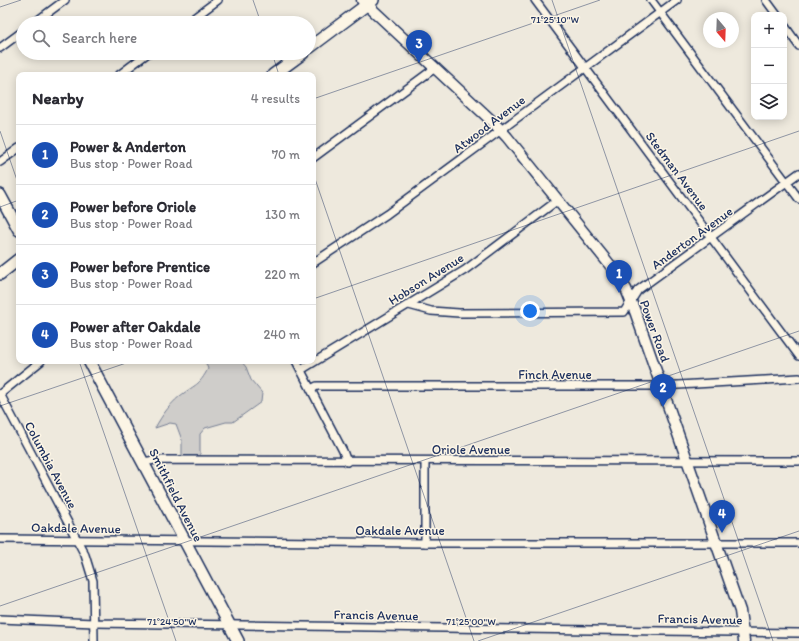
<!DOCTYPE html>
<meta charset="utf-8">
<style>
body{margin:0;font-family:Itim,sans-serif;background:#f7f7f7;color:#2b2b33}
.controls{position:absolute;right:12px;top:12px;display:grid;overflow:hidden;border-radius:8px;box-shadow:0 2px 10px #0003}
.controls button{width:36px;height:36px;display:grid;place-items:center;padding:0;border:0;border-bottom:1px solid #e1e1e2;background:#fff;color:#2b2b33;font:20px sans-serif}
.compass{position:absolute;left:703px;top:12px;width:36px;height:36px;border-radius:50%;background:#fff;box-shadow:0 2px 10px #0003;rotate:161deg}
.you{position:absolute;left:530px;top:311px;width:14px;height:14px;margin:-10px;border:3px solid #fff;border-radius:50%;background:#1a73e8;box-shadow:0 0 0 6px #1a73e833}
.badge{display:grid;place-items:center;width:26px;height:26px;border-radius:50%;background:#d1495b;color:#fff;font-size:13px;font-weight:700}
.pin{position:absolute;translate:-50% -33px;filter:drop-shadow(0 1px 2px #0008)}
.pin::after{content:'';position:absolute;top:21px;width:14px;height:12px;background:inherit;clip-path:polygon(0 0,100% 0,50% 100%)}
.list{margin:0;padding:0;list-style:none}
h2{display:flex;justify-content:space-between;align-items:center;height:52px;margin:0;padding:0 16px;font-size:17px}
h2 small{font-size:13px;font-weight:400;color:#7c7c81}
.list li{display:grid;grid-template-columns:26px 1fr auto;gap:12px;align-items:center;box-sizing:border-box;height:60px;padding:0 16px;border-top:1px solid #e1e1e2}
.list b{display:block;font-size:15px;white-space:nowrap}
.list p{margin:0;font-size:13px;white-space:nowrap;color:#7c7c81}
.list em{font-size:13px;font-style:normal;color:#7c7c81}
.icon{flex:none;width:22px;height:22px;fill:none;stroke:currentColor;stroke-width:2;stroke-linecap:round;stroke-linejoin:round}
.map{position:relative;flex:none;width:799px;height:641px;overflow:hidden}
.search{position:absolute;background:#fff;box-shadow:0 2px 10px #0003;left:16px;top:16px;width:300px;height:44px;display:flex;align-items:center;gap:10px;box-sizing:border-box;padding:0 14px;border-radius:22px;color:#7c7c81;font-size:15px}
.panel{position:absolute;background:#fff;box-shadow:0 2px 10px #0003;left:16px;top:72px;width:300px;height:292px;border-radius:8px}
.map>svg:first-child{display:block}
</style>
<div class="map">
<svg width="799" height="641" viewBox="0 0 799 641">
<rect width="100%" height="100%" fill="#eee9dd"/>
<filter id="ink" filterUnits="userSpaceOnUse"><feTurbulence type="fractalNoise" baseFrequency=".025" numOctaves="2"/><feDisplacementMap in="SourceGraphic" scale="8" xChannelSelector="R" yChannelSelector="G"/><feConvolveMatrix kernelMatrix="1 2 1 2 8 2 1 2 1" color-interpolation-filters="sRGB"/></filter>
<g filter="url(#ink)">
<path fill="#cfcdca" stroke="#757e94" d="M205,361H241L246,367L251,380L262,393L261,402L233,422H226L205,428L200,434V459H182V440L176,424L170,423L155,428C162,415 172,401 184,393C198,383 199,385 208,369Z"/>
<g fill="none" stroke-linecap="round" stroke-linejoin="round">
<g stroke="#1b2f5e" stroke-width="10">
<g id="street">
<polyline points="535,0 799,356"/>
<polyline points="651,0 799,199"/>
<polyline points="766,0 777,15"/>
<polyline points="34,23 65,0"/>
<polyline points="187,23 218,0"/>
<polyline points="784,25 799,46"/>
<polyline points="0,48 23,31"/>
<polyline points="119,75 148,53"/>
<polyline points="313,158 435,68"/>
<polyline points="0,162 19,148"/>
<polyline points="313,263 387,214 677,0"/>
<polyline points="409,305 431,311 459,313 624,312 638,290 799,173"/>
<polyline points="296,361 343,451 347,462"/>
<polyline points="301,370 465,270 558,200"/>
<polyline points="311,389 317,386 661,386 799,378"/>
<polyline points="0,394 85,555 93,581 94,641"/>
<polyline points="0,394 41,361"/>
<polyline points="425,461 425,543"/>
<polyline points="143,462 155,460 799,461"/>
<polyline points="0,539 425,543 799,543"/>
<polyline points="0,619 94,623 799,633"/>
</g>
</g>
<g stroke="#1b2f5e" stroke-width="13">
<polyline id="secondary" points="362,0 493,122 507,137 610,265 626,289 636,314 740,611 744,641"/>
</g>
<g stroke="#1b2f5e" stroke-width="14">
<g id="primary">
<polyline points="309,48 373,0"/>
<polyline points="273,75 303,53"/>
<polyline points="0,195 19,230"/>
<polyline points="0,274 19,259"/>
<polyline points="89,361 238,641"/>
</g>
</g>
<use href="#street" stroke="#fcf5e5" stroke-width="7"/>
<use href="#secondary" stroke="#fcf5e5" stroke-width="10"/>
<use href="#primary" stroke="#fcf5e5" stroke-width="11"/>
</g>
</g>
<path fill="none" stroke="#1b2f5e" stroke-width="1" stroke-opacity="0.45" d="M253,0L261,23M552,0L773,641M0,7L21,0M272,53L279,75M313,99L600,0M0,131L19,186M313,173L474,641M0,207L19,200M313,299L799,131M79,361L176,641M0,406L132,361M0,606L799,331M478,641L799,531"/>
<g text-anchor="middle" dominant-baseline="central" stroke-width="3" stroke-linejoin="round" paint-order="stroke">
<g font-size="13" fill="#1b2f5e" stroke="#fcf5e5">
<text transform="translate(489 124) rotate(-37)">Atwood Avenue</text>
<text transform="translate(677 171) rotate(53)">Stedman Avenue</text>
<text transform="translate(692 238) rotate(-36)">Anderton Avenue</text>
<text transform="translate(426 279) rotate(-32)">Hobson Avenue</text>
<text transform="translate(655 331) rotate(70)">Power Road</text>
<text x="555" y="374">Finch Avenue</text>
<text x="471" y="449">Oriole Avenue</text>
<text transform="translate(51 465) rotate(62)">Columbia Avenue</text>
<text transform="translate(176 495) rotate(63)">Smithfield Avenue</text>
<text transform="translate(76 528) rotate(1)">Oakdale Avenue</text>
<text x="400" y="530">Oakdale Avenue</text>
<text transform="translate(376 615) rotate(1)">Francis Avenue</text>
<text transform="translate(700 619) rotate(1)">Francis Avenue</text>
</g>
</g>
<g font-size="10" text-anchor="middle" fill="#1b2f5e" stroke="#fcf5e5" stroke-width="3" stroke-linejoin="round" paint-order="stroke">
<text x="555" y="23">71°25'10"W</text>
<text x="172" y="625">71°24'50"W</text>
<text x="471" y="625">71°25'00"W</text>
</g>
</svg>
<div class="controls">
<button>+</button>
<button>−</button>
<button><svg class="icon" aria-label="layers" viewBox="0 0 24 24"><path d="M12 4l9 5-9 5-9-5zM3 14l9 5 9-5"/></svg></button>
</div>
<svg class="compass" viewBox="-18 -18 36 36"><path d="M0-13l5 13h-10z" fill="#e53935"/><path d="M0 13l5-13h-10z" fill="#7c7c81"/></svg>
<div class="you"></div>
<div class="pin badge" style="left:619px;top:293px;background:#1a4fb4">1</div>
<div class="pin badge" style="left:663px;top:407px;background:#1a4fb4">2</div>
<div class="pin badge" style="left:419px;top:63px;background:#1a4fb4">3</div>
<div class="pin badge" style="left:722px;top:533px;background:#1a4fb4">4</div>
<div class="search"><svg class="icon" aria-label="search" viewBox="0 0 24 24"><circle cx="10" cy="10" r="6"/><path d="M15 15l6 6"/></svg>Search here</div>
<section class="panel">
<h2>Nearby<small>4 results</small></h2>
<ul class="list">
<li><span class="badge" style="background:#1a4fb4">1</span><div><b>Power &amp; Anderton</b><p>Bus stop · Power Road</p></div><em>70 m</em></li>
<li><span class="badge" style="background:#1a4fb4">2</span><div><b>Power before Oriole</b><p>Bus stop · Power Road</p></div><em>130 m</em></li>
<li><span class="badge" style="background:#1a4fb4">3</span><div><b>Power before Prentice</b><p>Bus stop · Power Road</p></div><em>220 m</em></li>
<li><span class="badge" style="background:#1a4fb4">4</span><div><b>Power after Oakdale</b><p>Bus stop · Power Road</p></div><em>240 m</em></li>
</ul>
</section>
</div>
